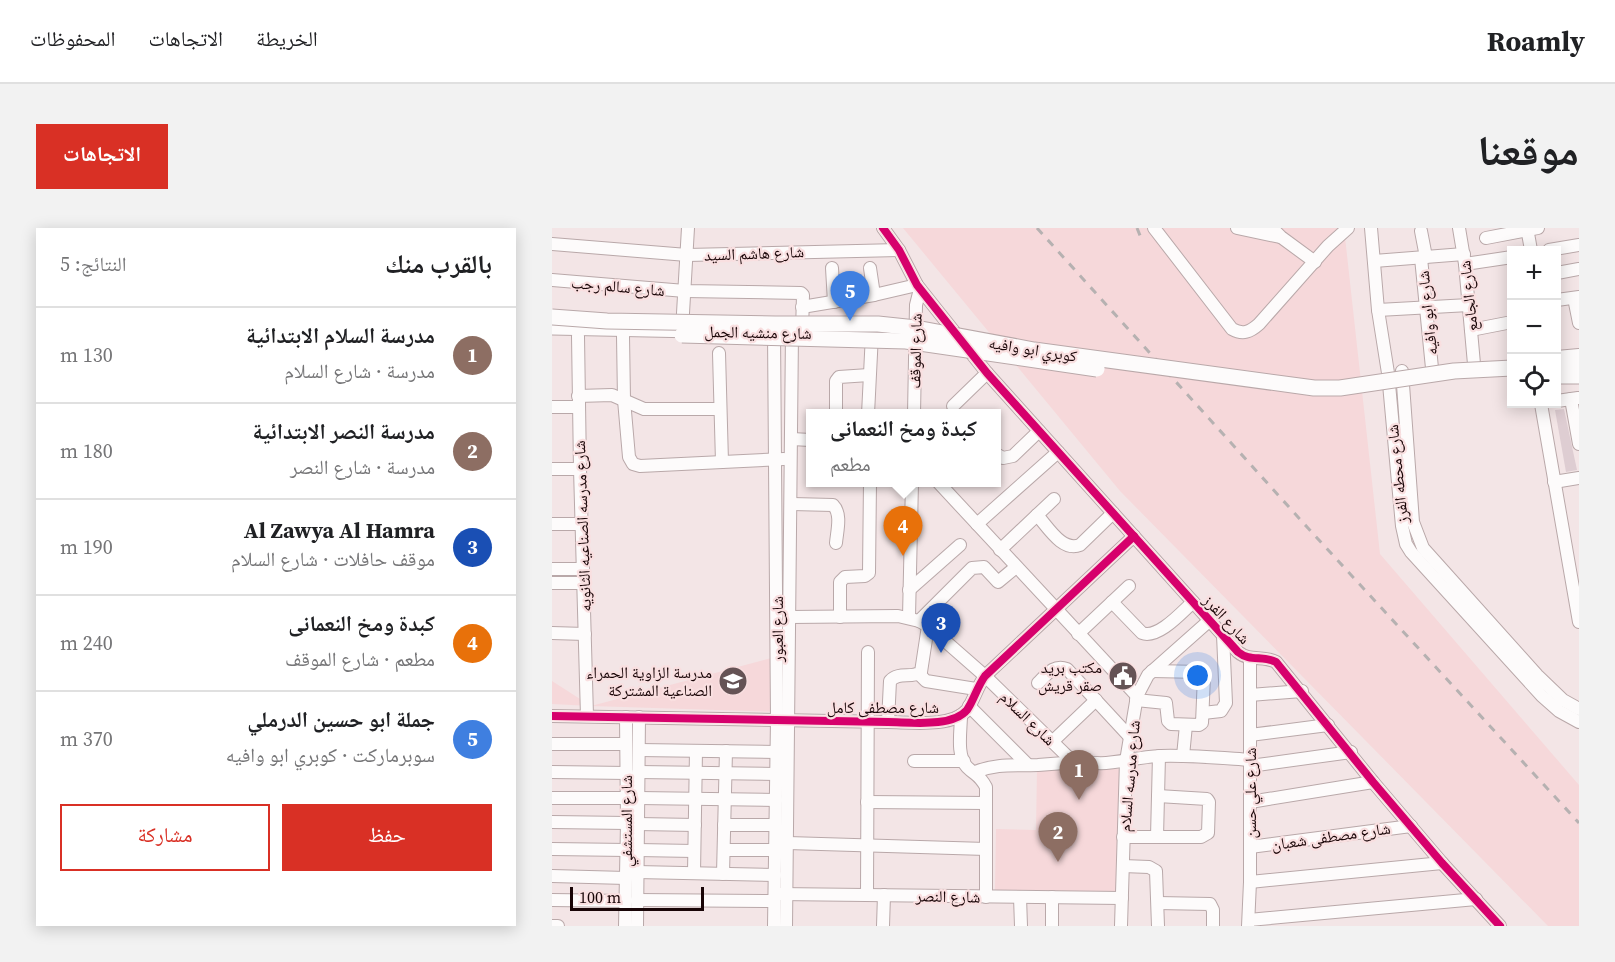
<!DOCTYPE html>
<html lang="ar">
<meta charset="utf-8">
<style>
body{margin:0;font-family:"Source Serif 4","Noto Naskh Arabic",serif;background:#f2f2f2;color:#202124;direction:rtl}
.controls{position:absolute;right:18px;top:18px;display:grid;overflow:hidden;border-radius:0px;box-shadow:0 3px 15px #0003}
.controls button{width:54px;height:54px;display:grid;place-items:center;padding:0;border:0;border-bottom:2px solid #e0e0e0;background:#fff;color:#202124;font:30px sans-serif}
.scale{position:absolute;left:18px;bottom:15px;width:134px;box-sizing:border-box;padding-left:6px;border:3px solid #190507;border-top:0;font-size:16px;line-height:21px;white-space:nowrap;color:#190507;-webkit-text-stroke:4px #f9dfe0;paint-order:stroke}
.you{position:absolute;left:646px;top:448px;width:21px;height:21px;margin:-15px;border:4px solid #fff;border-radius:50%;background:#1a73e8;box-shadow:0 0 0 9px #1a73e833}
.badge{display:grid;place-items:center;width:39px;height:39px;border-radius:50%;background:#d93025;color:#fff;font-size:20px;font-weight:700}
.pin{position:absolute;translate:-50% -50px;filter:drop-shadow(0 2px 3px #0008)}
.pin::after{content:'';position:absolute;top:32px;width:21px;height:18px;background:inherit;clip-path:polygon(0 0,100% 0,50% 100%)}
.popup{position:absolute;left:254px;top:181px;width:195px;height:78px;box-sizing:border-box;display:grid;place-content:center;border-radius:0px;background:#fff;filter:drop-shadow(0 2px 4px #0005);font-size:20px;white-space:nowrap;color:#757577}
.popup b{font-size:22px;color:#202124}
.popup::after{content:'';position:absolute;left:50%;top:100%;margin-left:-12px;border:12px solid transparent;border-top-color:#fff}
.list{margin:0;padding:0;list-style:none}
h2{display:flex;justify-content:space-between;align-items:center;height:78px;margin:0;padding:0 24px;font-size:26px}
h2 small{font-size:20px;font-weight:400;color:#757577}
.list li{display:grid;grid-template-columns:39px 1fr auto;gap:18px;align-items:center;box-sizing:border-box;height:96px;padding:0 24px;border-top:2px solid #e0e0e0}
.list b{display:block;font-size:22px;white-space:nowrap}
.list p{margin:0;font-size:20px;white-space:nowrap;color:#757577}
.list em{font-size:20px;font-style:normal;color:#757577}
.actions{display:flex;gap:12px;padding:18px 24px}
.actions a{flex:1;padding:14px 0;border:2px solid #d93025;border-radius:0px;text-align:center;font-size:21px;color:#d93025}
.actions .main{background:#d93025;color:#fff}
.icon{flex:none;width:33px;height:33px;fill:none;stroke:currentColor;stroke-width:2;stroke-linecap:round;stroke-linejoin:round}
.map{position:relative;flex:none;width:1027px;height:698px;overflow:hidden;direction:ltr;border-radius:0px}
header{display:flex;align-items:center;gap:36px;box-sizing:border-box;height:84px;padding:0 30px;background:#fff;border-bottom:2px solid #e0e0e0}
header strong{font-size:28px}
nav{display:flex;gap:33px;margin-inline-start:auto;font-size:21px}
.intro{display:flex;align-items:center;justify-content:space-between;box-sizing:border-box;height:144px;padding:0 36px}
h1{margin:0;font-size:42px}
.button{padding:15px 27px;border-radius:0px;background:#d93025;color:#fff;font-size:21px;font-weight:700}
main{display:flex;gap:36px;padding:0 36px}
aside{flex:1;background:#fff;border-radius:0px;box-shadow:0 3px 15px #0003}
.map>svg:first-child{display:block}
</style>
<header>
<strong>Roamly</strong>
<nav><a>الخريطة</a><a>الاتجاهات</a><a>المحفوظات</a></nav>
</header>
<div class="intro"><h1>موقعنا</h1><a class="button">الاتجاهات</a></div>
<main>
<div class="map">
<svg width="1027" height="698" viewBox="0 0 1027 698">
<rect width="100%" height="100%" fill="#f3e5e6"/>
<g fill="#f6d8da">
<polygon points="351,0 792,0 828,326 1027,557 1027,698 996,698 568,263"/>
<polygon points="227,428 229,484 39,478 0,476 0,453 39,478"/>
<polygon points="485,540 571,541 567,667 443,663 444,601 484,602"/>
</g>
<polygon fill="#decdd2" points="1012,181 1025,242 1014,244 1003,182"/>
<g fill="none" stroke-linecap="round" stroke-linejoin="round">
<g stroke="#b9a8a9" stroke-width="14">
<g id="minor">
<path d="M331,0L347,22L365,57L435,145L686,424C698,434 711,427 724,434L821,554L890,635L948,698"/>
<path d="M602,0L680,101C691,107 698,104 707,96L776,18L796,0"/>
<polyline points="685,0 728,9"/>
<polyline points="720,0 729,9 763,34"/>
<polyline points="819,0 826,82 836,145 850,298 854,316 859,324 990,468 1007,483 1027,494"/>
<polyline points="907,0 913,36 922,136"/>
<polyline points="975,0 979,22"/>
<polyline points="869,3 874,29"/>
<polyline points="934,10 986,0"/>
<polyline points="0,16 135,27 347,22"/>
<polyline points="997,22 1027,17"/>
<polyline points="869,30 880,140"/>
<polyline points="822,33 912,26"/>
<polyline points="913,36 960,29"/>
<polyline points="280,40 282,74"/>
<polyline points="318,40 322,67"/>
<polyline points="1005,45 1027,41"/>
<polyline points="0,52 133,63 249,65 251,67 250,104"/>
<polyline points="1022,70 1027,95"/>
<polyline points="1005,72 1027,69"/>
<polyline points="250,79 322,67 365,57"/>
<polyline points="826,82 917,77"/>
<polyline points="130,102 136,0"/>
<polyline points="919,102 960,94"/>
<polyline points="26,108 28,241 35,488"/>
<polyline points="71,108 72,172 77,229 81,236 88,238 232,231"/>
<polyline points="167,125 170,234"/>
<polyline points="1005,129 1027,127"/>
<polyline points="850,143 861,294 871,320 985,447 1011,472 1027,481"/>
<polyline points="26,168 60,167 92,181 168,181"/>
<polyline points="1019,171 1027,216"/>
<polyline points="1005,173 1026,170"/>
<polyline points="989,176 1027,394"/>
<polyline points="401,178 435,145"/>
<polyline points="0,179 27,179"/>
<polyline points="284,186 284,153 287,149 317,147"/>
<polyline points="316,186 320,106"/>
<polyline points="362,186 364,77 368,61"/>
<polyline points="240,211 258,212"/>
<polyline points="444,226 451,230 461,228 487,203"/>
<polyline points="0,241 28,241"/>
<polyline points="386,254 585,468"/>
<polyline points="1002,254 1027,250"/>
<path d="M240,276L281,277C290,286 285,303 284,315"/>
<path d="M485,287C496,299 510,324 528,317L561,285"/>
<polyline points="0,296 29,296"/>
<polyline points="425,296 506,224"/>
<polyline points="448,322 502,271"/>
<polyline points="0,341 31,341"/>
<polyline points="0,355 31,355"/>
<polyline points="357,362 408,317"/>
<path d="M560,374L590,405C606,411 629,385 641,374"/>
<path d="M238,389L346,388L367,393L376,398L433,448L516,529C555,543 572,529 609,528C638,527 669,530 698,532"/>
<polyline points="288,389 288,354 293,349 313,348 317,345 318,254"/>
<polyline points="357,389 360,254"/>
<polyline points="367,393 420,340 432,339 446,354 464,339"/>
<polyline points="0,405 33,406"/>
<polyline points="526,406 577,358"/>
<polyline points="367,446 374,453 424,461"/>
<path d="M486,455C495,446 502,436 515,441L577,508"/>
<polyline points="698,467 750,463"/>
<polyline points="584,472 614,475 616,493 619,496 647,497 650,495 652,448 650,444 600,443"/>
<polyline points="417,478 476,537"/>
<polyline points="651,485 669,483 674,475 671,407"/>
<path d="M409,487C409,502 404,528 415,539C424,548 427,546 434,559V669"/>
<path d="M0,488L336,494C357,494 400,500 415,482C422,472 425,459 433,448L582,308"/>
<path d="M336,494L338,453C347,443 359,451 369,444L376,398"/>
<polyline points="698,507 776,497"/>
<polyline points="500,514 544,472"/>
<polyline points="0,516 74,516"/>
<polyline points="87,522 225,524"/>
<polyline points="631,528 634,497"/>
<polyline points="362,533 412,533"/>
<polyline points="698,538 799,524"/>
<polyline points="0,544 75,545"/>
<polyline points="87,544 224,546"/>
<path d="M423,544C446,535 462,538 486,537C499,536 512,535 525,534"/>
<polyline points="0,570 75,570"/>
<polyline points="87,570 224,572"/>
<polyline points="315,574 434,575"/>
<polyline points="698,574 821,554"/>
<polyline points="0,594 75,595"/>
<polyline points="86,596 143,597"/>
<polyline points="172,597 223,597"/>
<polyline points="571,609 649,609 656,605 657,574 655,571 606,568"/>
<polyline points="605,609 607,528"/>
<polyline points="236,615 434,621"/>
<polyline points="698,619 859,598"/>
<polyline points="0,621 75,622"/>
<polyline points="86,622 142,623"/>
<polyline points="172,622 223,622"/>
<polyline points="571,638 597,639 604,643 606,698"/>
<polyline points="85,644 223,647"/>
<polyline points="142,645 144,523"/>
<polyline points="171,646 174,523"/>
<polyline points="0,648 74,650"/>
<polyline points="698,654 890,635"/>
<polyline points="226,666 570,670"/>
<polyline points="315,667 316,424"/>
<polyline points="468,669 469,698"/>
<polyline points="0,672 74,673"/>
<polyline points="85,672 222,673"/>
<polyline points="606,675 658,676 661,682 661,698"/>
<polyline points="697,692 924,671"/>
<polyline points="0,698 6,698"/>
<polyline points="73,698 75,595 74,489"/>
<polyline points="85,698 87,489"/>
<polyline points="222,698 225,492 222,105"/>
<polyline points="234,698 240,105"/>
<polyline points="331,698 332,667"/>
<polyline points="500,698 500,669"/>
<polyline points="569,698 574,533 585,468 596,447 658,392"/>
<polyline points="696,698 698,654 698,431"/>
</g>
</g>
<g stroke="#b9a8a9" stroke-width="17">
<g id="major">
<polyline points="0,99 144,102"/>
<polyline points="1005,138 1027,137"/>
<polyline points="1005,148 1027,148"/>
</g>
</g>
<use href="#minor" stroke="#fdfbfb" stroke-width="12"/>
<use href="#major" stroke="#fdfbfb" stroke-width="15"/>
<g stroke="#b6b1b1" stroke-width="3" stroke-dasharray="8 8" stroke-linecap="butt">
<polyline points="485,0 755,299 1027,595"/>
<polyline points="585,0 589,10"/>
</g>
<g stroke="#b9a8a9" stroke-width="17" stroke-linecap="butt">
<g id="major-bridge">
<polyline points="0,89 55,93 223,96 326,96 364,100 482,122 762,160 788,160 902,143 960,140"/>
<polyline points="130,107 354,113 545,141"/>
</g>
</g>
<use href="#major-bridge" stroke="#fdfbfb" stroke-width="15"/>
<g stroke="#f9dfe0" stroke-width="11">
<g id="cycleway">
<path d="M331,0L347,22L365,57L435,145L686,424C698,434 711,427 724,434L821,554L890,635L948,698"/>
<path d="M0,488L336,494C357,494 400,500 415,482C422,472 425,459 433,448L582,308"/>
</g>
</g>
<use href="#cycleway" stroke="#d6006c" stroke-width="8"/>
</g>
<defs>
<g id="civic-disc" transform="scale(1.5)"><circle r="9.5" fill="#655355" stroke="#f9dfe0"/><path d="M-.6-6.5H3V-4.5H.6V-3L4-1V1h2V6H-6V1h2V-1L-.6-3ZM-1.2 2.5V6h2.4V2.5Z" fill="#fff"/></g>
<g id="school-disc" transform="scale(1.5)"><circle r="9.5" fill="#655355" stroke="#f9dfe0"/><path d="M0-5L7-2L0 1L-7-2ZM-4 1L0 2.5L4 1V4Q0 6-4 4Z" fill="#fff"/></g>
</defs>
<g fill-rule="evenodd">
<use href="#civic-disc" x="571" y="448"/>
<use href="#school-disc" x="181" y="453"/>
</g>
<g text-anchor="middle" dominant-baseline="central" stroke-width="4.5" stroke-linejoin="round" paint-order="stroke">
<g font-size="16" fill="#190507" stroke="#f9dfe0">
<text transform="translate(202 25) rotate(-2)">شارع هاشم السيد</text>
<text transform="translate(66 58) rotate(5)">شارع سالم رجب</text>
<text transform="translate(916 68) rotate(-96)">شارع الجامع</text>
<text transform="translate(875 85) rotate(-96)">شارع ابو وافيه</text>
<text transform="translate(206 104) rotate(1)">شارع منشيه الجمل</text>
<text transform="translate(481 121) rotate(9)">كوبري ابو وافيه</text>
<text transform="translate(363 123) rotate(-89)">شارع الموقف</text>
<text transform="translate(845 246) rotate(-96)">شارع محطه الفرز</text>
<text transform="translate(30 298) rotate(-92)">شارع مدرسه الصناعيه الثانويه</text>
<text transform="translate(675 391) rotate(47)">شارع الفرز</text>
<text transform="translate(225 401) rotate(-90)">شارع العبور</text>
<text x="331" y="479">شارع مصطفى كامل</text>
<text transform="translate(476 490) rotate(44)">شارع السلام</text>
<text transform="translate(577 548) rotate(-85)">شارع مدرسه السلام</text>
<text transform="translate(698 565) rotate(-90)">شارع علي حسن</text>
<text transform="translate(74 593) rotate(-90)">شارع المستشفي</text>
<text transform="translate(779 608) rotate(-8)">شارع مصطفى شعبان</text>
<text transform="translate(396 668) rotate(1)">شارع النصر</text>
</g>
<g font-size="16" fill="#190507" stroke="#f9dfe0" text-anchor="end">
<text x="550" y="439">مكتب بريد<tspan x="550" dy="18">صقر قريش</tspan></text>
<text x="160" y="444">مدرسة الزاوية الحمراء<tspan x="160" dy="18">الصناعية المشتركة</tspan></text>
</g>
</g>
</svg>
<div class="controls">
<button>+</button>
<button>−</button>
<button><svg class="icon" aria-label="locate" viewBox="0 0 24 24"><circle cx="12" cy="12" r="6"/><path d="M12 2v4M12 18v4M2 12h4M18 12h4"/></svg></button>
</div>
<div class="scale">100 m</div>
<div class="you"></div>
<div class="pin badge" style="left:527px;top:572px;background:#8d6e63">1</div>
<div class="pin badge" style="left:506px;top:634px;background:#8d6e63">2</div>
<div class="pin badge" style="left:389px;top:425px;background:#1a4fb4">3</div>
<div class="pin badge" style="left:351px;top:328px;background:#e8710a">4</div>
<div class="popup"><b>كبدة ومخ النعمانى</b>مطعم</div>
<div class="pin badge" style="left:298px;top:93px;background:#3f7fe0">5</div>
</div>
<aside>
<h2>بالقرب منك<small>النتائج: 5</small></h2>
<ul class="list">
<li><span class="badge" style="background:#8d6e63">1</span><div><b>مدرسة السلام الابتدائية</b><p>مدرسة · شارع السلام</p></div><em>130 m</em></li>
<li><span class="badge" style="background:#8d6e63">2</span><div><b>مدرسة النصر الابتدائية</b><p>مدرسة · شارع النصر</p></div><em>180 m</em></li>
<li><span class="badge" style="background:#1a4fb4">3</span><div><b>Al Zawya Al Hamra</b><p>موقف حافلات · شارع السلام</p></div><em>190 m</em></li>
<li><span class="badge" style="background:#e8710a">4</span><div><b>كبدة ومخ النعمانى</b><p>مطعم · شارع الموقف</p></div><em>240 m</em></li>
<li><span class="badge" style="background:#3f7fe0">5</span><div><b>جملة ابو حسين الدرملي</b><p>سوبرماركت · كوبري ابو وافيه</p></div><em>370 m</em></li>
</ul>
<div class="actions"><a class="main">حفظ</a><a>مشاركة</a></div>
</aside>
</main>
